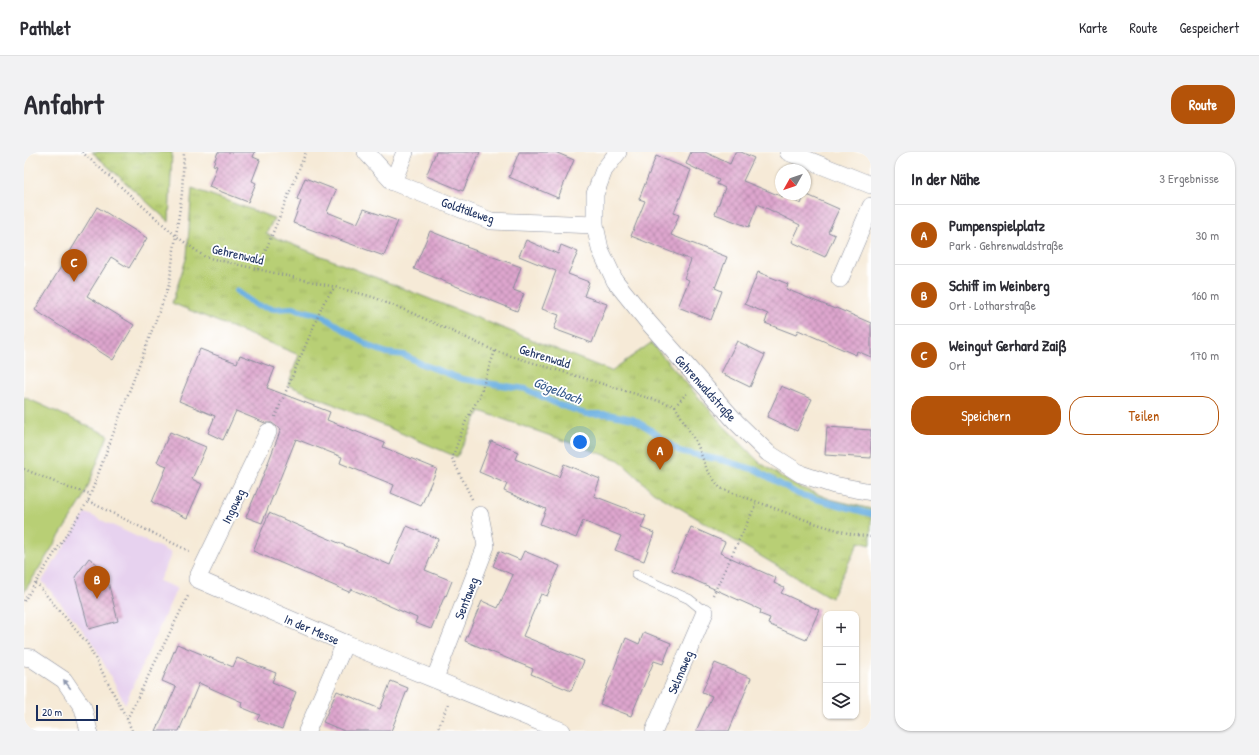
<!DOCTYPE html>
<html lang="de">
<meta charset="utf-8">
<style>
body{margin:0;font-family:"Patrick Hand",sans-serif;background:#f2f2f3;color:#2b2b33}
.controls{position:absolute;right:12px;bottom:12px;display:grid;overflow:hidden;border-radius:8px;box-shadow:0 1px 3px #0004}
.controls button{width:36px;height:36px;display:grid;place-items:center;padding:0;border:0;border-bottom:1px solid #e1e1e2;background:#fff;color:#2b2b33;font:20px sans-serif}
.compass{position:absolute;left:751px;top:12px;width:36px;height:36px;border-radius:50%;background:#fff;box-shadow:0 1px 3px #0004;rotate:230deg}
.scale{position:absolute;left:12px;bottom:10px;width:62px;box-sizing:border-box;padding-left:4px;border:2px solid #1b2f5e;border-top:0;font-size:11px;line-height:14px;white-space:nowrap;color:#1b2f5e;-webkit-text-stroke:3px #fff;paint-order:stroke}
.you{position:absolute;left:556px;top:290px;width:14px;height:14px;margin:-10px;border:3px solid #fff;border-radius:50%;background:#1a73e8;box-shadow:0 0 0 6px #1a73e833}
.badge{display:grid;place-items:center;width:26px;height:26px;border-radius:50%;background:#b45309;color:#fff;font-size:13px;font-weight:700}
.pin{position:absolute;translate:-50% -33px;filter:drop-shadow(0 1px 2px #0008)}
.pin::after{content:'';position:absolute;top:21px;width:14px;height:12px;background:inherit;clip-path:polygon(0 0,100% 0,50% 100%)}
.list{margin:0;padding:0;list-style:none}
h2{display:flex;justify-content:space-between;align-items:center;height:52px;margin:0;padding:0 16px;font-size:17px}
h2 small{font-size:13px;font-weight:400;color:#7c7c81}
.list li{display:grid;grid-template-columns:26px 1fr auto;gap:12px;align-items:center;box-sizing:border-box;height:60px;padding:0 16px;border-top:1px solid #e1e1e2}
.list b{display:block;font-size:15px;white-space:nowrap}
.list p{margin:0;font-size:13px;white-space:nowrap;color:#7c7c81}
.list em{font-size:13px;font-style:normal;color:#7c7c81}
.actions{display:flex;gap:8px;padding:12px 16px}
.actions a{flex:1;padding:9px 0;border:1px solid #b45309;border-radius:16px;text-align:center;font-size:14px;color:#b45309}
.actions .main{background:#b45309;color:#fff}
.icon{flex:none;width:22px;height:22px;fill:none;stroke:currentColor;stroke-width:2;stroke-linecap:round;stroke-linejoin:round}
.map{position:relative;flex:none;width:847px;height:579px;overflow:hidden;border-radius:16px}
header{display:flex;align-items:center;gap:24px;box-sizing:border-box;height:56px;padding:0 20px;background:#fff;border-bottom:1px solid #e1e1e2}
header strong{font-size:19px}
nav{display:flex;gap:22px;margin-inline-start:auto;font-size:14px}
.intro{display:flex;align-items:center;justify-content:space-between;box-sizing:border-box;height:96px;padding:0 24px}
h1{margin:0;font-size:28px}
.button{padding:10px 18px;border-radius:16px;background:#b45309;color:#fff;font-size:14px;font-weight:700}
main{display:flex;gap:24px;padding:0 24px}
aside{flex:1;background:#fff;border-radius:16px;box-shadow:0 1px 3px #0004}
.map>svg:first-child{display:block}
</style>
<header>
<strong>Pathlet</strong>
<nav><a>Karte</a><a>Route</a><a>Gespeichert</a></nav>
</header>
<div class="intro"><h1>Anfahrt</h1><a class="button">Route</a></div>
<main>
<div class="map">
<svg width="847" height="579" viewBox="0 0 847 579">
<defs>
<pattern id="park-tufts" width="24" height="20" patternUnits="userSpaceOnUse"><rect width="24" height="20" fill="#b8cf74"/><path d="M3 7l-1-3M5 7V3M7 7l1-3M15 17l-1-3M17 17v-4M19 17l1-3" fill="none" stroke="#9eb267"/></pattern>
<pattern id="building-cross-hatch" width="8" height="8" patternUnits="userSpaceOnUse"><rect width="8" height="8" fill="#dea6ce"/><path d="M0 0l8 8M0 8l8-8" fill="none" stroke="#b388aa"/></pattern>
</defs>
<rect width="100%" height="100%" fill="#fff"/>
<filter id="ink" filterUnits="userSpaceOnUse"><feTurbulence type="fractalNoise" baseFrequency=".025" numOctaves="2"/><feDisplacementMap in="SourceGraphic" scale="8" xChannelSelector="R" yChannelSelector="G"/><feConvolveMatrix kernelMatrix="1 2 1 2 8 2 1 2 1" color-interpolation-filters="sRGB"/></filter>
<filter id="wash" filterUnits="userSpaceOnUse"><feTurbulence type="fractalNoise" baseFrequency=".012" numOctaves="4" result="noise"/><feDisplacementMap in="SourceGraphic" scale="16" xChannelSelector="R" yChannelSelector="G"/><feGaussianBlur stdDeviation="0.9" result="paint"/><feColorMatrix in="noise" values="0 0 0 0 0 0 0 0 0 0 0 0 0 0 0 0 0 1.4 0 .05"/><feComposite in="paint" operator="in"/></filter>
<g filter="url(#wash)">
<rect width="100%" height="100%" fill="#f6ead7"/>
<polygon fill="#e7d2ef" points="62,361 148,401 135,429 153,436 101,552 68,489 18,429"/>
<polygon fill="#b8cf74" stroke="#6a7f69" points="0,245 84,283 59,347 0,440"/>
<g fill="url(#park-tufts)" stroke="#6a7f69">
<polygon points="68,0 148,0 145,70"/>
<polygon points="168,36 250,66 242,82 587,219 627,191 699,273 735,310 770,333 806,347 847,357 847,393 835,390 807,446 629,340 595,308 456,259 433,305 264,233 275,203 148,151 163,104"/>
</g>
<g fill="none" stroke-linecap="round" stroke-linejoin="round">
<polyline stroke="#6db1e2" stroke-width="6" points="213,139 233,154 251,157 268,156 297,163 347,195 363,201 380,203 398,212 438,227 502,237 533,252 562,262 583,262 609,267 627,278 655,299 701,309 732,318 774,342 847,362"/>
</g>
<g id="blocks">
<g fill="url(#building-cross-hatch)">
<polygon points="194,0 231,0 229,5 236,8 228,29 232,31 224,50 185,35 193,14 189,13"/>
<polygon points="412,0 456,0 439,39 402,24"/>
<polygon points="495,0 531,0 550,8 534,46 485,25"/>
<polygon points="667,0 681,0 706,12 711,0 717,0 730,6 719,29 759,45 759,43 777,52 781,42 815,57 804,80 811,83 801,105 768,90 776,73 734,52 725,75 691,62 701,36 693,32 695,28 662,12"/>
<polygon points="632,4 667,18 650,61 655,63 647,83 703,105 691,136 698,139 687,168 654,155 665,128 660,126 667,108 607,84 621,49 615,47"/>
<polygon points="281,26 312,38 303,60 333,72 340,57 374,69 360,104 269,71 277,49 273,47"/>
<polygon points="73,55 123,86 105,116 87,105 63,144 110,173 89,208 11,158"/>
<polygon points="406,79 443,94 442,95 497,115 489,138 500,142 493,159 390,117"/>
<polygon points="502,88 534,102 537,93 554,100 544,122 565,130 560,144 583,152 568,191 530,177 535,163 518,157 532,119 495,104"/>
<polygon points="734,120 764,132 762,137 811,157 812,156 847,171 847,205 833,199 832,203 774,178 772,183 741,171 744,162 721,152"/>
<polygon points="713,189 741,203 726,235 697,221"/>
<polygon points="176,197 213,211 216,203 251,216 243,236 306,260 303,268 361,291 359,295 413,317 397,354 367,341 370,333 316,311 318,305 272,287 238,371 222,365 239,324 257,277 253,275 248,271 241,271 212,259 199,288 184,281 191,264 155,249"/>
<polygon points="757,234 788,247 773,279 743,265"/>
<polygon points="803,275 847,278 847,306 801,303"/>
<polygon points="146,280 182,295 168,327 178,332 163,366 128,350 143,314 133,310"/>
<polygon points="467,289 494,300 491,307 535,325 540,312 576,327 570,344 622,364 617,376 630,381 620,409 591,398 597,384 559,369 552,386 516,372 522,357 480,339 483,332 455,320"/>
<polygon points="245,361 366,413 383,374 414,387 401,418 428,429 422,444 421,443 407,477 391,471 393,466 327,437 325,440 229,399"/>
<polygon points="667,375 701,390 696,401 752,426 750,431 760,436 757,441 795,458 782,488 744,472 746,466 736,462 737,458 648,418"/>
<polygon points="475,399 496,408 500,399 536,414 523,444 517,442 499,484 560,509 547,539 507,522 509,517 441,489 458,449 474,456 489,423 469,414"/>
<polygon points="65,406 81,418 94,469 65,477 51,425"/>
<polygon points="620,480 647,491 639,512 630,509 607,564 576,552 602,486 615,492"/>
<polygon points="153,492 209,515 213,506 252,521 248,530 272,540 258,577 233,568 236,563 217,555 218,550 175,531 155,579 132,579 152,535 138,529"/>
<polygon points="691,511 727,526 705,579 672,579 688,544 678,540"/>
<polygon points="367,529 384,536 367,579 320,579 299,570 313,539 356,557"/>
</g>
</g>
</g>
<g filter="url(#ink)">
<use href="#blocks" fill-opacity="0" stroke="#888c9a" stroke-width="1"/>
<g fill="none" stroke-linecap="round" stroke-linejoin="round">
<g stroke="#888c9a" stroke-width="10">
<polyline id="lane" points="612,423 665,447 681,460"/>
</g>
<g stroke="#888c9a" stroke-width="18">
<g id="street">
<polyline points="342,0 369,30"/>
<polyline points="381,0 369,30 467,69 571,73"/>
<polyline points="594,0 580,18 571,42 571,73 576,97 591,129 624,170 675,228 712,270 744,301 777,322 810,333 847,340"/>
<polyline points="764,0 847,33"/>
<polyline points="816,127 847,54"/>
<polyline points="244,280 173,427 321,491 538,579"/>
<polyline points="0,505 7,506 40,528 59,556 65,579"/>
<polyline points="411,526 462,394 456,363"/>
<polyline points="283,579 321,491"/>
<polyline points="630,579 681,460"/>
</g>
</g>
<g stroke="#888c9a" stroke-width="2.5" stroke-dasharray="1 3" stroke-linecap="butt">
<polyline points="58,0 152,84 181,105 311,135 349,145 388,161 471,199 651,254 674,294 683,318 696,336 790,371 827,382 847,385"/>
<polyline points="234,117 282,0"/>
<polyline points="651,254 663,241"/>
<polyline points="251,265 300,150 311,135"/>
<polyline points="0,317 45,336 67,342"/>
<polyline points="448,347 428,306 441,271 455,245 471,199"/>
<polyline points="64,349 165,399"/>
<polyline points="12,431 63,491 103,567 108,579"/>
<polyline points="689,443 733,350"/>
<polyline points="0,449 64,349 145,133 158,41 160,0"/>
<polyline points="103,567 164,444"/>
<polyline points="413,579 424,552"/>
</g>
<use href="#lane" stroke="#fff" stroke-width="9"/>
<use href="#street" stroke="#fff" stroke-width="17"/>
</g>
<defs><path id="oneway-solid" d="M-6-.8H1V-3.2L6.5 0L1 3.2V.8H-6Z"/></defs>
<use fill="#8d97ae" href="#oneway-solid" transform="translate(43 532) rotate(-128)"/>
</g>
<g text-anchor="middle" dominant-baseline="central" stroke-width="3.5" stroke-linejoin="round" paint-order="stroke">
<g font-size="13" fill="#1b2f5e" stroke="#fff">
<text transform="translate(444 58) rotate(19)">Goldtäleweg</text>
<text transform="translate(214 102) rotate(13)">Gehrenwald</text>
<text transform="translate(521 204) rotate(17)">Gehrenwald</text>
<text transform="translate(682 236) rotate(48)">Gehrenwaldstraße</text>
<text transform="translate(209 354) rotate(-64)">Ingoweg</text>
<text transform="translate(442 446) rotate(-69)">Sentaweg</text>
<text transform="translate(288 477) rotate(23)">In der Messe</text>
<text transform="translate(656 520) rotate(-67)">Selmaweg</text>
</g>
<g font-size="14" font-style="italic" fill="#385c8c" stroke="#fff">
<text transform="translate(534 238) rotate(22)">Gögelbach</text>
</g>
</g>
</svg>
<div class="controls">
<button>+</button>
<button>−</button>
<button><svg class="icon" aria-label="layers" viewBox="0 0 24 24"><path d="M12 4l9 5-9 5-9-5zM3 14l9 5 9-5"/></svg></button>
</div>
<svg class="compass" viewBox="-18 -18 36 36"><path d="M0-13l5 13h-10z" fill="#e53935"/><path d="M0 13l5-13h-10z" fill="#7c7c81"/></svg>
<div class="scale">20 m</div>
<div class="you"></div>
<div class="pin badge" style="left:636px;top:318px">A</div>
<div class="pin badge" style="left:73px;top:447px">B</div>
<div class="pin badge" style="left:50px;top:130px">C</div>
</div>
<aside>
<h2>In der Nähe<small>3 Ergebnisse</small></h2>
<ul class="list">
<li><span class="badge">A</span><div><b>Pumpenspielplatz</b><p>Park · Gehrenwaldstraße</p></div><em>30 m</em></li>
<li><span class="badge">B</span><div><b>Schiff im Weinberg</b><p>Ort · Lotharstraße</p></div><em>160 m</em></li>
<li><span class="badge">C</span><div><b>Weingut Gerhard Zaiß</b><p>Ort</p></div><em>170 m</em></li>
</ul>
<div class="actions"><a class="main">Speichern</a><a>Teilen</a></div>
</aside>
</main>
